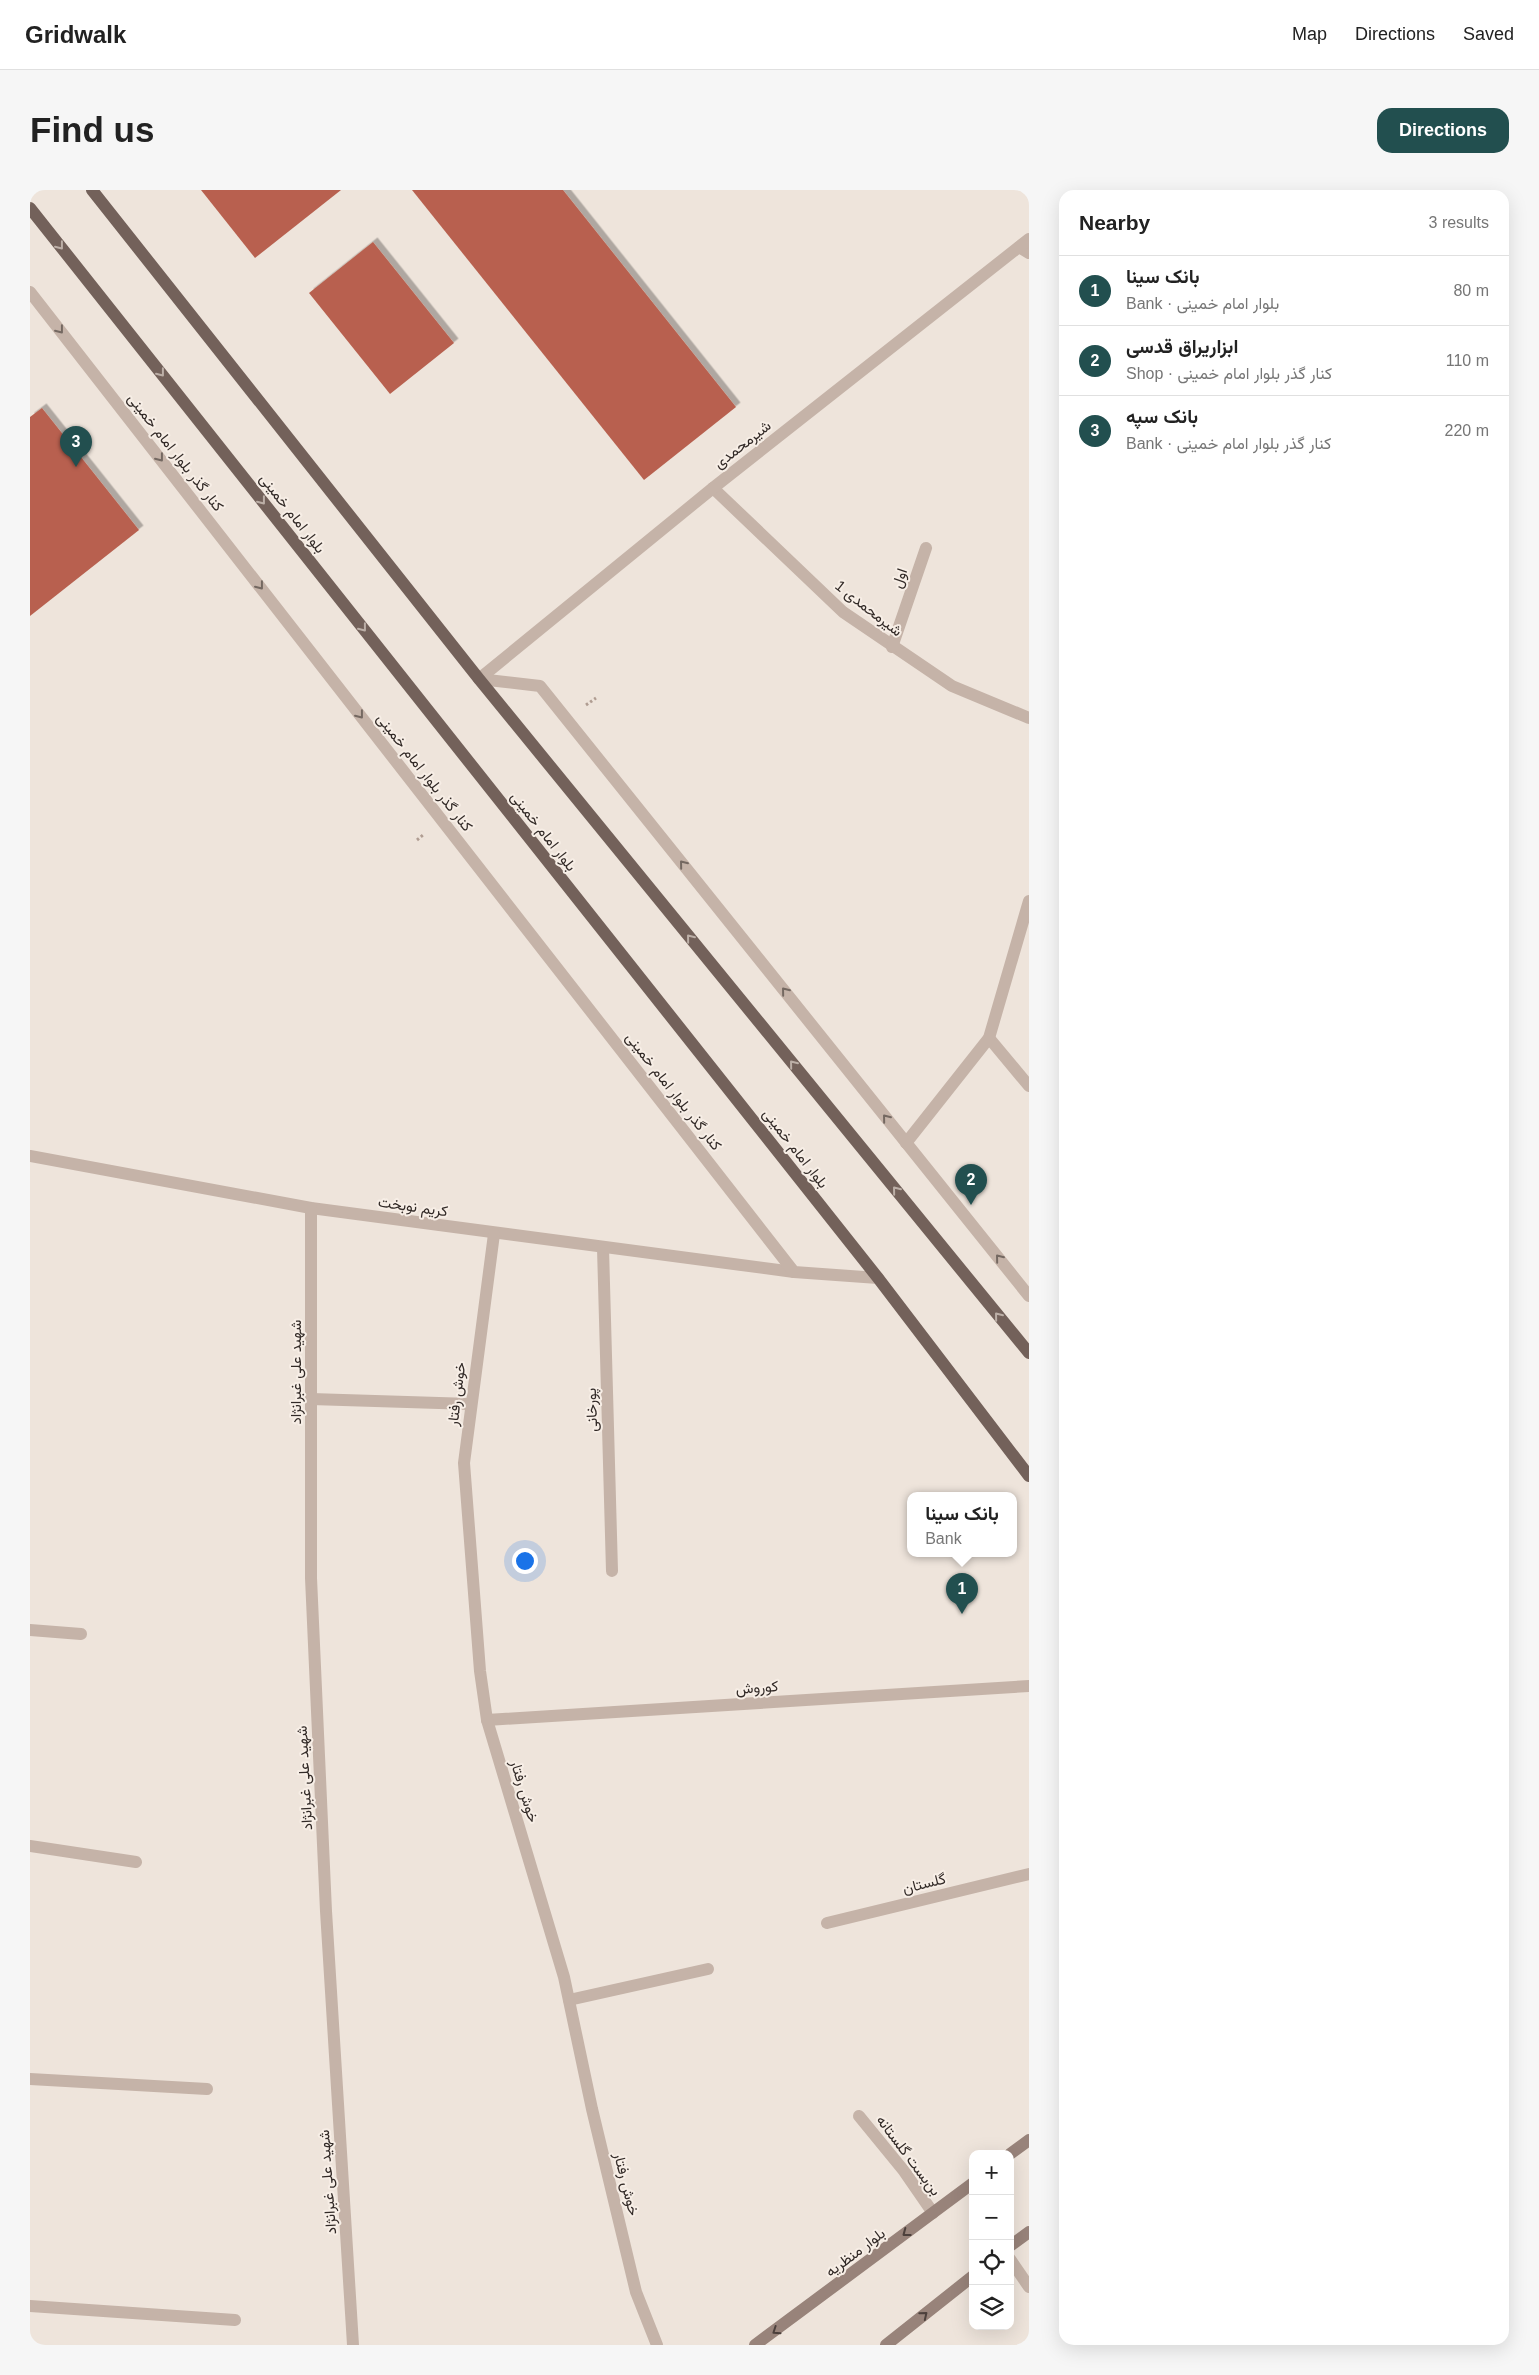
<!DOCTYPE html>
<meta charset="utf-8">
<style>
body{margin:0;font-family:Arial,Vazirmatn,sans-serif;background:#f6f6f6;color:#222}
.controls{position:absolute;right:15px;bottom:15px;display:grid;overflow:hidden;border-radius:10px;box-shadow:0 5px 20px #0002}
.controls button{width:45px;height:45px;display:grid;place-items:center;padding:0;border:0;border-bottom:1px solid #e0e0e0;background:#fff;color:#222;font:25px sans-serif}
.you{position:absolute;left:494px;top:1370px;width:18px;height:18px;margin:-12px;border:4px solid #fff;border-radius:50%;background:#1a73e8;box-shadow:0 0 0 8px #1a73e833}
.badge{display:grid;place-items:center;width:32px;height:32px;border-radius:50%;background:#224f4f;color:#fff;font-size:16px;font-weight:700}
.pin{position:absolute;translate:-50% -41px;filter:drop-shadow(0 1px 2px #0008)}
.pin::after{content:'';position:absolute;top:26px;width:18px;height:15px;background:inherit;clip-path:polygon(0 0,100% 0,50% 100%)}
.popup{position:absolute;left:877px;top:1302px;width:110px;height:65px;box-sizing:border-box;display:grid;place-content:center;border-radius:10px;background:#fff;filter:drop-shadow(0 1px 4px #0005);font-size:16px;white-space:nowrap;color:#767676}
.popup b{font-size:19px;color:#222}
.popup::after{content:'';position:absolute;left:50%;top:100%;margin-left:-10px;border:10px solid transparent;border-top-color:#fff}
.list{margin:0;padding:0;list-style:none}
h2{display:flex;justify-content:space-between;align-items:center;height:65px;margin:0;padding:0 20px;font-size:21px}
h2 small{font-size:16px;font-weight:400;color:#767676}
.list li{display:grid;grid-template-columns:32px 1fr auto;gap:15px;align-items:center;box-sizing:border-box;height:70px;padding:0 20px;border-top:1px solid #e0e0e0}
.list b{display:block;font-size:19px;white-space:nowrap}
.list p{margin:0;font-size:16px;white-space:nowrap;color:#767676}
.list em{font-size:16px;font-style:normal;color:#767676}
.icon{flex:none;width:28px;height:28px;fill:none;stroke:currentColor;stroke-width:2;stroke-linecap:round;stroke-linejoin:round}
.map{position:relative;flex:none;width:999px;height:2155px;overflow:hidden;border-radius:15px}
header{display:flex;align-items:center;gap:30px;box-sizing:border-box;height:70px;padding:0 25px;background:#fff;border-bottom:1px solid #e0e0e0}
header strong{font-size:24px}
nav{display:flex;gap:28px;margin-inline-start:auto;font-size:18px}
.intro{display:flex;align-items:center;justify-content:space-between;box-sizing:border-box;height:120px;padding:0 30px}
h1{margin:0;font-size:35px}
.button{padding:12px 22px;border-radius:15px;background:#224f4f;color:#fff;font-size:18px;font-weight:700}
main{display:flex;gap:30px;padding:0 30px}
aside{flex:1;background:#fff;border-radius:15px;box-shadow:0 5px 20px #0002}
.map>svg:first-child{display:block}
</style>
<header>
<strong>Gridwalk</strong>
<nav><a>Map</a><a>Directions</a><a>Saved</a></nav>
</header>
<div class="intro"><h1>Find us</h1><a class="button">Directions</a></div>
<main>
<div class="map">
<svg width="999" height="2155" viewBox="0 0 999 2155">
<defs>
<filter id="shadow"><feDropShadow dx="4.5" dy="-4.5" stdDeviation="0" flood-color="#0004"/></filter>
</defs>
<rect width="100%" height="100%" fill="#eee4db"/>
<g fill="#b8614f" filter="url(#shadow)">
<polygon points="171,0 311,0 225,68"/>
<polygon points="382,0 533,0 706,217 614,290"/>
<polygon points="343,52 424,153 360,204 279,103"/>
<polygon points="12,218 109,340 0,426 0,227"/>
</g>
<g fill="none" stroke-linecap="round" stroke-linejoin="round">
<g stroke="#b09d92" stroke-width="3" stroke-dasharray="2.5 2.5" stroke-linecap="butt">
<polyline points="556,515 566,508"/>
<polyline points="387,650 393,645"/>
</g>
<g stroke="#c5b3a8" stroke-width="12">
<polyline points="989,57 999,63"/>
<polyline points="683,298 813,422 922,496 999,528"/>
<polyline points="862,457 896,358"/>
<polyline points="959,848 999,896"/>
<polyline points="876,953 959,848 999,711"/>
<polyline points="573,1058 582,1381"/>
<polyline points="281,1209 441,1214"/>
<polyline points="0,1440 51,1444"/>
<polyline points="457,1530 999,1496"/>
<polyline points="0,1656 106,1672"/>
<polyline points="797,1733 999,1684"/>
<polyline points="539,1810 678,1779"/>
<polyline points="0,1889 177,1899"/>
<polyline points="829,1926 874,1981 903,2023"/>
<polyline points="980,2069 999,2097"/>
<polyline points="0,2116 205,2130"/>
</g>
<g stroke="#c5b3a8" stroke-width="12">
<polyline points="449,489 683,298 999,49"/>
<polyline points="0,966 281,1018 764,1082"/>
<polyline points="281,1018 281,1388 296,1721 323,2155"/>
<polyline points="464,1044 434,1273 450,1481 457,1530 534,1787 562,1919 606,2102 627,2155"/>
</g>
<g stroke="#c5b3a8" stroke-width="12">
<polyline points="0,102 764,1082 848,1088"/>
<polyline points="449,489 510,496 999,1106"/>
</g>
<g stroke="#98837a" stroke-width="12">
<polyline points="980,1964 999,1950"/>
<polyline points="980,2056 999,2042"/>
<polyline points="725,2155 943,1993"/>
<polyline points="856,2155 943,2086"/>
</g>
<g stroke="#73615a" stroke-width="12">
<polyline points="62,0 449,489 999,1163"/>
<polyline points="0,18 848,1088 999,1286"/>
</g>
</g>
<defs><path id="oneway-chevron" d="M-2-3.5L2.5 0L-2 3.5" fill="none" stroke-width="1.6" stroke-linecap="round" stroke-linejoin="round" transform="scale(1.25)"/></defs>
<g stroke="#bcafa7">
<use href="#oneway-chevron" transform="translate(30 56) rotate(52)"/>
<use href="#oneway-chevron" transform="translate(131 183) rotate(52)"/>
<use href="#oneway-chevron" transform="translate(232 311) rotate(52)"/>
<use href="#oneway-chevron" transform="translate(333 438) rotate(52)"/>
<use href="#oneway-chevron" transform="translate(660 748) rotate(-129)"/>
<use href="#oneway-chevron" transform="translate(763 874) rotate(-129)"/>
<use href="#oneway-chevron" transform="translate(866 1000) rotate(-129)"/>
<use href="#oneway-chevron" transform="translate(968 1126) rotate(-129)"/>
</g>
<g stroke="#746861">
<use href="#oneway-chevron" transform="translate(30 140) rotate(52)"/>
<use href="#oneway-chevron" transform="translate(130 268) rotate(52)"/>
<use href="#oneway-chevron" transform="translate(230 396) rotate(52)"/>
<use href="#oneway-chevron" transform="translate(330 525) rotate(52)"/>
<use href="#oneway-chevron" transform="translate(653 674) rotate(-129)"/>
<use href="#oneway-chevron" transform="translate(755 801) rotate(-129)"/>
<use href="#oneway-chevron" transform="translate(856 928) rotate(-129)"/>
<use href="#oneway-chevron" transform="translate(969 1068) rotate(-129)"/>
</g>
<g stroke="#4c403c">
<use href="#oneway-chevron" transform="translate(876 2043) rotate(143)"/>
<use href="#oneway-chevron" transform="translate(894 2125) rotate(-39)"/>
<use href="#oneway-chevron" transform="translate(746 2141) rotate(146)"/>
</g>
<g text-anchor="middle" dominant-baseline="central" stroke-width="4" stroke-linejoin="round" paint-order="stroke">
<g font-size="15" fill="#322a27" stroke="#f7eee6">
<text transform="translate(712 254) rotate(-38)">شیرمحمدی</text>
<text transform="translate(146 262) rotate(52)">کنار گذر بلوار امام خمینی</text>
<text transform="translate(263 323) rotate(52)">بلوار امام خمینی</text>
<text transform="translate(869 388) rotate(-71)">اول</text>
<text transform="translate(839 418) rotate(38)">شیرمحمدی 1</text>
<text transform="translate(395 582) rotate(52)">کنار گذر بلوار امام خمینی</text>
<text transform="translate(514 641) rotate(52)">بلوار امام خمینی</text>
<text transform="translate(644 901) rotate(52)">کنار گذر بلوار امام خمینی</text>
<text transform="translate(766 958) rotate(52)">بلوار امام خمینی</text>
<text transform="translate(383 1016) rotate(8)">کریم نوبخت</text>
<text transform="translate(265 1182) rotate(-90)">شهید علی غبرانژاد</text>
<text transform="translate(426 1204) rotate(-83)">خوش رفتار</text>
<text transform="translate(561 1220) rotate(-92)">پورخانی</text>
<text transform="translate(727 1497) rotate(-4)">کوروش</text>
<text transform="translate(274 1588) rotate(-93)">شهید علی غبرانژاد</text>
<text transform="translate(495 1601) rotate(73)">خوش رفتار</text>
<text transform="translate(894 1693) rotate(-14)">گلستان</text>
<text transform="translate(879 1965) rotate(53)">بن‌بست گلستانه</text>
<text transform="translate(297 1992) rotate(-94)">شهید علی غبرانژاد</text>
<text transform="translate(597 1994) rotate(76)">خوش رفتار</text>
<text transform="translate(825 2062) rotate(-37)">بلوار منظریه</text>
</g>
</g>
</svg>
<div class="controls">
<button>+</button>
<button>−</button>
<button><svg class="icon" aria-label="locate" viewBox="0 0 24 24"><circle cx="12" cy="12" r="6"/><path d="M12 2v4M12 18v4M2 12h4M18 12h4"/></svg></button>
<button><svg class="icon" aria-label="layers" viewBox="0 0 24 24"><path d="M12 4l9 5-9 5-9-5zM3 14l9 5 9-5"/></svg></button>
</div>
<div class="you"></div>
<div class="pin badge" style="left:932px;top:1424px">1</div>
<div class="popup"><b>بانک سینا</b>Bank</div>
<div class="pin badge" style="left:941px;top:1015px">2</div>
<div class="pin badge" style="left:46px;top:277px">3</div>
</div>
<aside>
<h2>Nearby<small>3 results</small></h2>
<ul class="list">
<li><span class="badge">1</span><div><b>بانک سینا</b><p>Bank · بلوار امام خمینی</p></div><em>80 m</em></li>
<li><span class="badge">2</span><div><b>ابزاریراق قدسی</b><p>Shop · کنار گذر بلوار امام خمینی</p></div><em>110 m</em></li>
<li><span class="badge">3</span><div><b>بانک سپه</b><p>Bank · کنار گذر بلوار امام خمینی</p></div><em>220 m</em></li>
</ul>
</aside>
</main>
